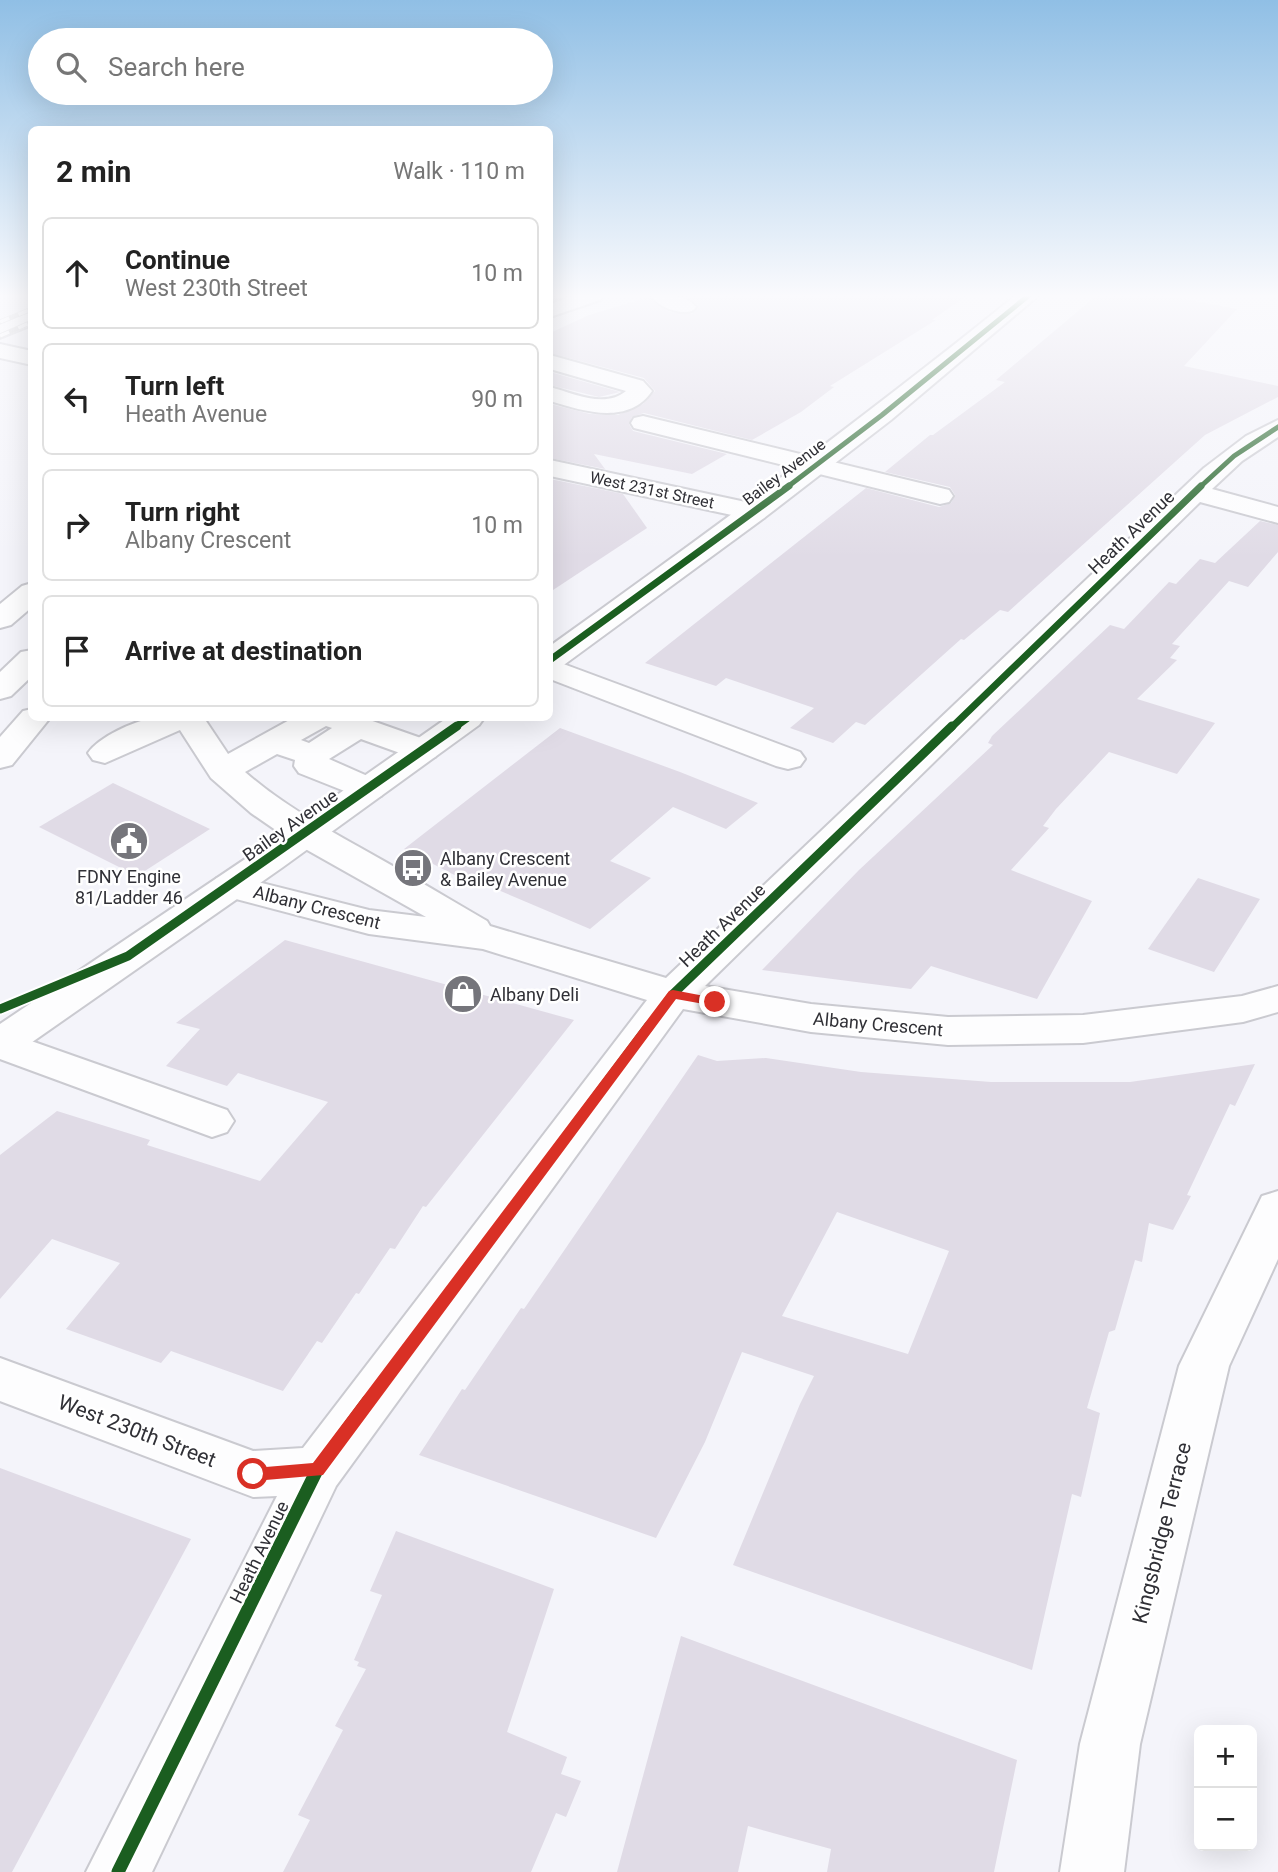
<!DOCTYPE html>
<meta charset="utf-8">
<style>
body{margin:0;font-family:Roboto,sans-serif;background:#f6f6f6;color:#222}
.controls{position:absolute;right:21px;bottom:21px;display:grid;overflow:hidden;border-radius:10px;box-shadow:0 7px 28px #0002}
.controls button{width:63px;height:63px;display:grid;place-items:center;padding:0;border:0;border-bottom:2px solid #e0e0e0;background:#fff;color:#222;font:35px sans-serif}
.stop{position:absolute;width:21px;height:21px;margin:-16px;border:5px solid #d93025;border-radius:50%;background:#fff}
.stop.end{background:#d93025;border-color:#fff;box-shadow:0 2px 7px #0008}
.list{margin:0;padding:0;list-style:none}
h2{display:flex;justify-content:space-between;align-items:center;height:91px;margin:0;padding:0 28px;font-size:30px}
h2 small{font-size:23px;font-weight:400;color:#767676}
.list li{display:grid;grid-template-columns:46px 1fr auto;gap:21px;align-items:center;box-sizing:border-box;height:112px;margin:0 14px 14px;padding:0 14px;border:2px solid #e0e0e0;border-radius:10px}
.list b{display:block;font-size:26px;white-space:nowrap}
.list p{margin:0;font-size:23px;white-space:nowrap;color:#767676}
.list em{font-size:23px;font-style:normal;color:#767676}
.icon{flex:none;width:38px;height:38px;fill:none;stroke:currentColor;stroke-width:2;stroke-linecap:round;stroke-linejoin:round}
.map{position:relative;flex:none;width:1278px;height:1872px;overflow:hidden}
.search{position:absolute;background:#fff;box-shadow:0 7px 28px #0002;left:28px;top:28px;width:525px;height:77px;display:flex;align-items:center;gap:18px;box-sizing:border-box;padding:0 24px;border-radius:38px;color:#767676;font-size:26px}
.panel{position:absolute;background:#fff;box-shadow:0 7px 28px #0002;left:28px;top:126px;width:525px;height:595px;border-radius:10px}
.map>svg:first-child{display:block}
</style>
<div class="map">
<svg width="1278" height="1872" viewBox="0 0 1278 1872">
<rect width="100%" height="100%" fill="#f4f4fa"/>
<g fill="#e0dbe6" fill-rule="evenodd">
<polygon points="684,296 966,296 932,320 936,320 830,386 834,387 801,412 752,440 644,413 632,417 629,424 633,431 727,454 692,474 594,454 605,469 550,458 550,404 590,414 618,415 643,404 655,391 644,378 550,353 550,333 589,315 649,297 669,312 692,314 698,305"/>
<polygon points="1096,296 1169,296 1237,309 1184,366 1278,386 1278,397 1205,435 1008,612 1000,610 964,640 961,639 865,725 856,722 833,743 790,728 814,708 726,678 716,686 645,663 866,488 939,507 951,503 955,495 950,487 885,472 930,435 933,435 1005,382 996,380"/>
<polygon points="550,372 620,392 599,397 550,385"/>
<polygon points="550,479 623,494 647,528 550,592"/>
<polygon points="1260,521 1278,525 1278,552 1248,587 1229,581 1172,644 1180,646 1170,658 1177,660 1137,699 1215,723 1177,774 1109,752 1056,809 1043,826 1049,828 1011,870 1092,901 1037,999 931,966 911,989 762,970 859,870 993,745 988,743 992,736 1110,625 1124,629 1169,582 1176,584 1200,559 1215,563"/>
<polygon points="560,728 680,772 758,803 726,829 673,807 610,861 651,878 590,929 472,879 468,882 404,849"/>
<polygon points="113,783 210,829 137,876 39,827"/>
<polygon points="1198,878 1260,899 1214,972 1148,949"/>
<polygon points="285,940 574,1020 426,1207 423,1206 395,1249 390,1248 359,1294 356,1293 322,1343 317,1341 283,1391 171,1351 161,1363 66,1329 120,1263 52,1239 0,1299 0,1155 57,1111 150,1140 147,1145 260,1181 328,1102 238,1073 227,1086 166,1066 200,1029 176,1023"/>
<path d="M698,1055L717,1061L766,1058L861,1072L991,1082H1130L1255,1064L1235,1106L1230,1104L1187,1195L1191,1196L1173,1230L1149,1223L1142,1262L1135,1260L1115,1330L1109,1332L1087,1408L1100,1413L1081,1497L1072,1494L1032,1670L733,1565L800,1404L814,1376L742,1352L705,1442L656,1538L419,1455L462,1389L465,1390L521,1308L524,1309ZM837,1212L949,1251L908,1354L782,1316Z"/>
<polygon points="0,1468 191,1539 12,1872 0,1872"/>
<polygon points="396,1531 554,1589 507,1732 567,1757 561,1774 581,1781 566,1817 556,1813 531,1872 283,1872 310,1820 298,1815 343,1730 335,1726 366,1669 357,1666 359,1662 354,1660 382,1595 370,1591"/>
<polygon points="681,1636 1017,1760 994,1872 827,1872 831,1849 748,1826 738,1872 617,1872"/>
</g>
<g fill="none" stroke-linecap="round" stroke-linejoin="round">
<polyline stroke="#cdcdd3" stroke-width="24" stroke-dasharray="24 11" stroke-linecap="butt" points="550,300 558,296"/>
<g stroke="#cacad0" stroke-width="4">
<g id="minor">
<polygon points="573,296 603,296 600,300 550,317 550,304"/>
<path d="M651,296C667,296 685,293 696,307L692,311C680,315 658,307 651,296Z"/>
<polygon points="0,344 32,351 32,365 0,358"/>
<path d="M550,355L643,381L652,391C628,426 583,411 550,401V387C573,393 605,409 626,391L550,369Z"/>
<polygon points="643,416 949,490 953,496 949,502 940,504 634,428 631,423 634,418"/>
<path d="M1278,420V437L1242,461L1212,489L1278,507V523L1200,502L705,986L811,1004L948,1017L1083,1015L1242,996L1278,986V1012L1243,1022L1083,1043L948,1045L811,1032L683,1009L336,1486L152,1872H86L277,1496L253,1497L0,1401V1358L253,1451L303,1448L647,1000L483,949L369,934L217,894L211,886L217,878L230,875L369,910L426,917L293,842L251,813L211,778L180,730L105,763L93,760L88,753C100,736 133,722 152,718C168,715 188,718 204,718L228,754L293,718H364L435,743L440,750L435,757L423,760L411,757L361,739L329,759L381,782L386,789L381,796L369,799L357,796L299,773L294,766L295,760L277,754L245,772C285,807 329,830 375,856C413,877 449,899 487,921L490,926L666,978L1204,468L1246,436ZM326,726L332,728L309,743L301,740Z"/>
<polygon points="550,460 755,504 764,506 768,512 764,518 755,520 550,476"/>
<polygon points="550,659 800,752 805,759 800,766 788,769 776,766 550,679"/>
<polygon points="0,1030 227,1110 234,1121 227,1132 212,1137 0,1059"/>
<polygon points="1278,1191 1278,1259 1229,1366 1140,1744 1124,1872 1060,1872 1080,1744 1179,1366 1262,1196"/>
</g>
</g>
<g stroke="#cacad0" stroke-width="4">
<g id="major">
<path d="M1015,296H1038L891,420L764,518L561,667L550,669V646C708,533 864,418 1015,296Z"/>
<polygon points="32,311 32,325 0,338 0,323"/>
<polygon points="447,718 484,718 479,725 283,867 15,1054 0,1058 0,1024 257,851"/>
</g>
</g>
<g stroke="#cacad0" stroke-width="4">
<g id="highway">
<polygon points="32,583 32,607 11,625 0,628 0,604 22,586"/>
<polygon points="32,650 32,676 11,696 0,699 0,672 21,652"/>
<polygon points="32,709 32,718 50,718 12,765 0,768 0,737 23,711"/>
</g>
</g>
<use href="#minor" fill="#fdfdfe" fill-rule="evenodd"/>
<use href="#major" fill="#fdfdfe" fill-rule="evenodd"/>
<use href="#highway" fill="#fdfdfe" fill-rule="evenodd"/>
<g stroke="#c2c2c4" stroke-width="5">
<g id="rail">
<polyline points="0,322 32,309"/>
<polyline points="0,336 32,322"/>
</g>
</g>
<use href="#rail" stroke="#fff" stroke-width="3.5" stroke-dasharray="10" stroke-linecap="butt"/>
<g stroke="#fff" stroke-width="8">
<g id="cycleway-far4">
<polyline points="786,488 882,415 1028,296"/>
<polyline points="1199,488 1234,456 1278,427"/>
</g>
</g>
<g stroke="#fff" stroke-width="10">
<g id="cycleway-far3">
<polyline points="550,660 789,486"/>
<polyline points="454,728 468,718"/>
<polyline points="951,728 1201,486"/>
</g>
</g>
<g stroke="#fff" stroke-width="13">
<g id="cycleway-far2">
<polyline points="0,1009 128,956 457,726"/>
<polyline points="648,1028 673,994 952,726"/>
</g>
</g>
<g stroke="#fff" stroke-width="15">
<polyline id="cycleway-far1" points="367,1403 649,1026"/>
</g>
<g stroke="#fff" stroke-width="18">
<polyline id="cycleway" points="118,1872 317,1470 368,1401"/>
</g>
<use href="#cycleway-far4" stroke="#1b5e20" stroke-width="5"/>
<use href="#cycleway-far3" stroke="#1b5e20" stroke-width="7"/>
<use href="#cycleway-far2" stroke="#1b5e20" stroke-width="9"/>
<use href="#cycleway-far1" stroke="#1b5e20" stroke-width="10"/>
<use href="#cycleway" stroke="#1b5e20" stroke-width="13"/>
</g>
<linearGradient id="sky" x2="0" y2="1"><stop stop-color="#90bfe5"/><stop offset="0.53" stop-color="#fafafd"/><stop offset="1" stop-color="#fafafd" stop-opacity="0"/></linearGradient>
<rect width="1278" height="558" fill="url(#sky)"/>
<polygon fill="#d93025" points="673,990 715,998 721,1002 715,1006 676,999 323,1475 253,1481 247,1479 245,1474 247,1470 253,1468 313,1463 669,991"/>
<defs>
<g id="civic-disc" transform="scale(2.0125)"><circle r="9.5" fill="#75757b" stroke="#fff"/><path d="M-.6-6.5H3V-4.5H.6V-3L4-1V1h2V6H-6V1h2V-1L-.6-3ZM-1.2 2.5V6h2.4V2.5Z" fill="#fff"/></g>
<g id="bus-disc" transform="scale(2.0125)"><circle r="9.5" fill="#75757b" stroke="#fff"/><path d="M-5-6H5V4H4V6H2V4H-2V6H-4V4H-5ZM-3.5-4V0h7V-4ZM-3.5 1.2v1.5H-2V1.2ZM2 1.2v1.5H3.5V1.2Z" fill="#fff"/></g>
<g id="shop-disc" transform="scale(2.0125)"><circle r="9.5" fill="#75757b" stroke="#fff"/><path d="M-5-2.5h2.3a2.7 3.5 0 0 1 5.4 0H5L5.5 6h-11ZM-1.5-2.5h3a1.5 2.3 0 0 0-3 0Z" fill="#fff"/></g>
</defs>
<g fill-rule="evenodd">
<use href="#civic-disc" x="129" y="841"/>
<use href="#bus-disc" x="413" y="868"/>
<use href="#shop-disc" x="463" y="994"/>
</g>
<g text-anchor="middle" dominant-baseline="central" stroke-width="5" stroke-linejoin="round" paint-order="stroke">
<g font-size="16" fill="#303036" stroke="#fff">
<text transform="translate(784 472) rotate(-37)">Bailey Avenue</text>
<text transform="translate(652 490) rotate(12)">West 231st Street</text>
</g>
<g font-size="18" fill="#303036" stroke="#fff">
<text transform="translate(1131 532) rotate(-44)">Heath Avenue</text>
<text transform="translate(290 825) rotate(-35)">Bailey Avenue</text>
<text transform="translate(317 907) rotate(14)">Albany Crescent</text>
<text transform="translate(722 925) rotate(-44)">Heath Avenue</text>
<text transform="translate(878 1024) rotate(5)">Albany Crescent</text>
<text transform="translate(259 1552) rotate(-64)">Heath Avenue</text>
</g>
<g font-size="18" fill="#303036" stroke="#fff" text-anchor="start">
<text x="440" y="858">Albany Crescent<tspan x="440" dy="21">&amp; Bailey Avenue</tspan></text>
<text x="129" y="876" text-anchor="middle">FDNY Engine<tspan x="129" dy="21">81/Ladder 46</tspan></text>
<text x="490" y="994">Albany Deli</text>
</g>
<g font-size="21" fill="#303036" stroke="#fff">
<text transform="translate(137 1431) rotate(21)">West 230th Street</text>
<text transform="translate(1162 1533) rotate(-76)">Kingsbridge Terrace</text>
</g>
</g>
</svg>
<div class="controls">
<button>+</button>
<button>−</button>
</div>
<div class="stop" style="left:253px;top:1474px"></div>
<div class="stop end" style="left:715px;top:1002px"></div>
<div class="search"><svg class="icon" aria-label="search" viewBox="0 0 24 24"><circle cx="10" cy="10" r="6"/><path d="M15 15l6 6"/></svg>Search here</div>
<section class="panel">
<h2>2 min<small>Walk · 110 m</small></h2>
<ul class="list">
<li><svg class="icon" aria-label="ahead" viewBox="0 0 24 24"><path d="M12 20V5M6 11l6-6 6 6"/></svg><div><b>Continue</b><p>West 230th Street</p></div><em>10 m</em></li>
<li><svg class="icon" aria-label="left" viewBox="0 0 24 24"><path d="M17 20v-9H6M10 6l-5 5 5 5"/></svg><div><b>Turn left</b><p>Heath Avenue</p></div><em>90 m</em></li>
<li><svg class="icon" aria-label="right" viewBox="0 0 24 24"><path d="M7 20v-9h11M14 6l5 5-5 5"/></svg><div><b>Turn right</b><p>Albany Crescent</p></div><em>10 m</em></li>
<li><svg class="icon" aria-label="arrive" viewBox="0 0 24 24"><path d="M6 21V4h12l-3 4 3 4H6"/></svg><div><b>Arrive at destination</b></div></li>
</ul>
</section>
</div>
